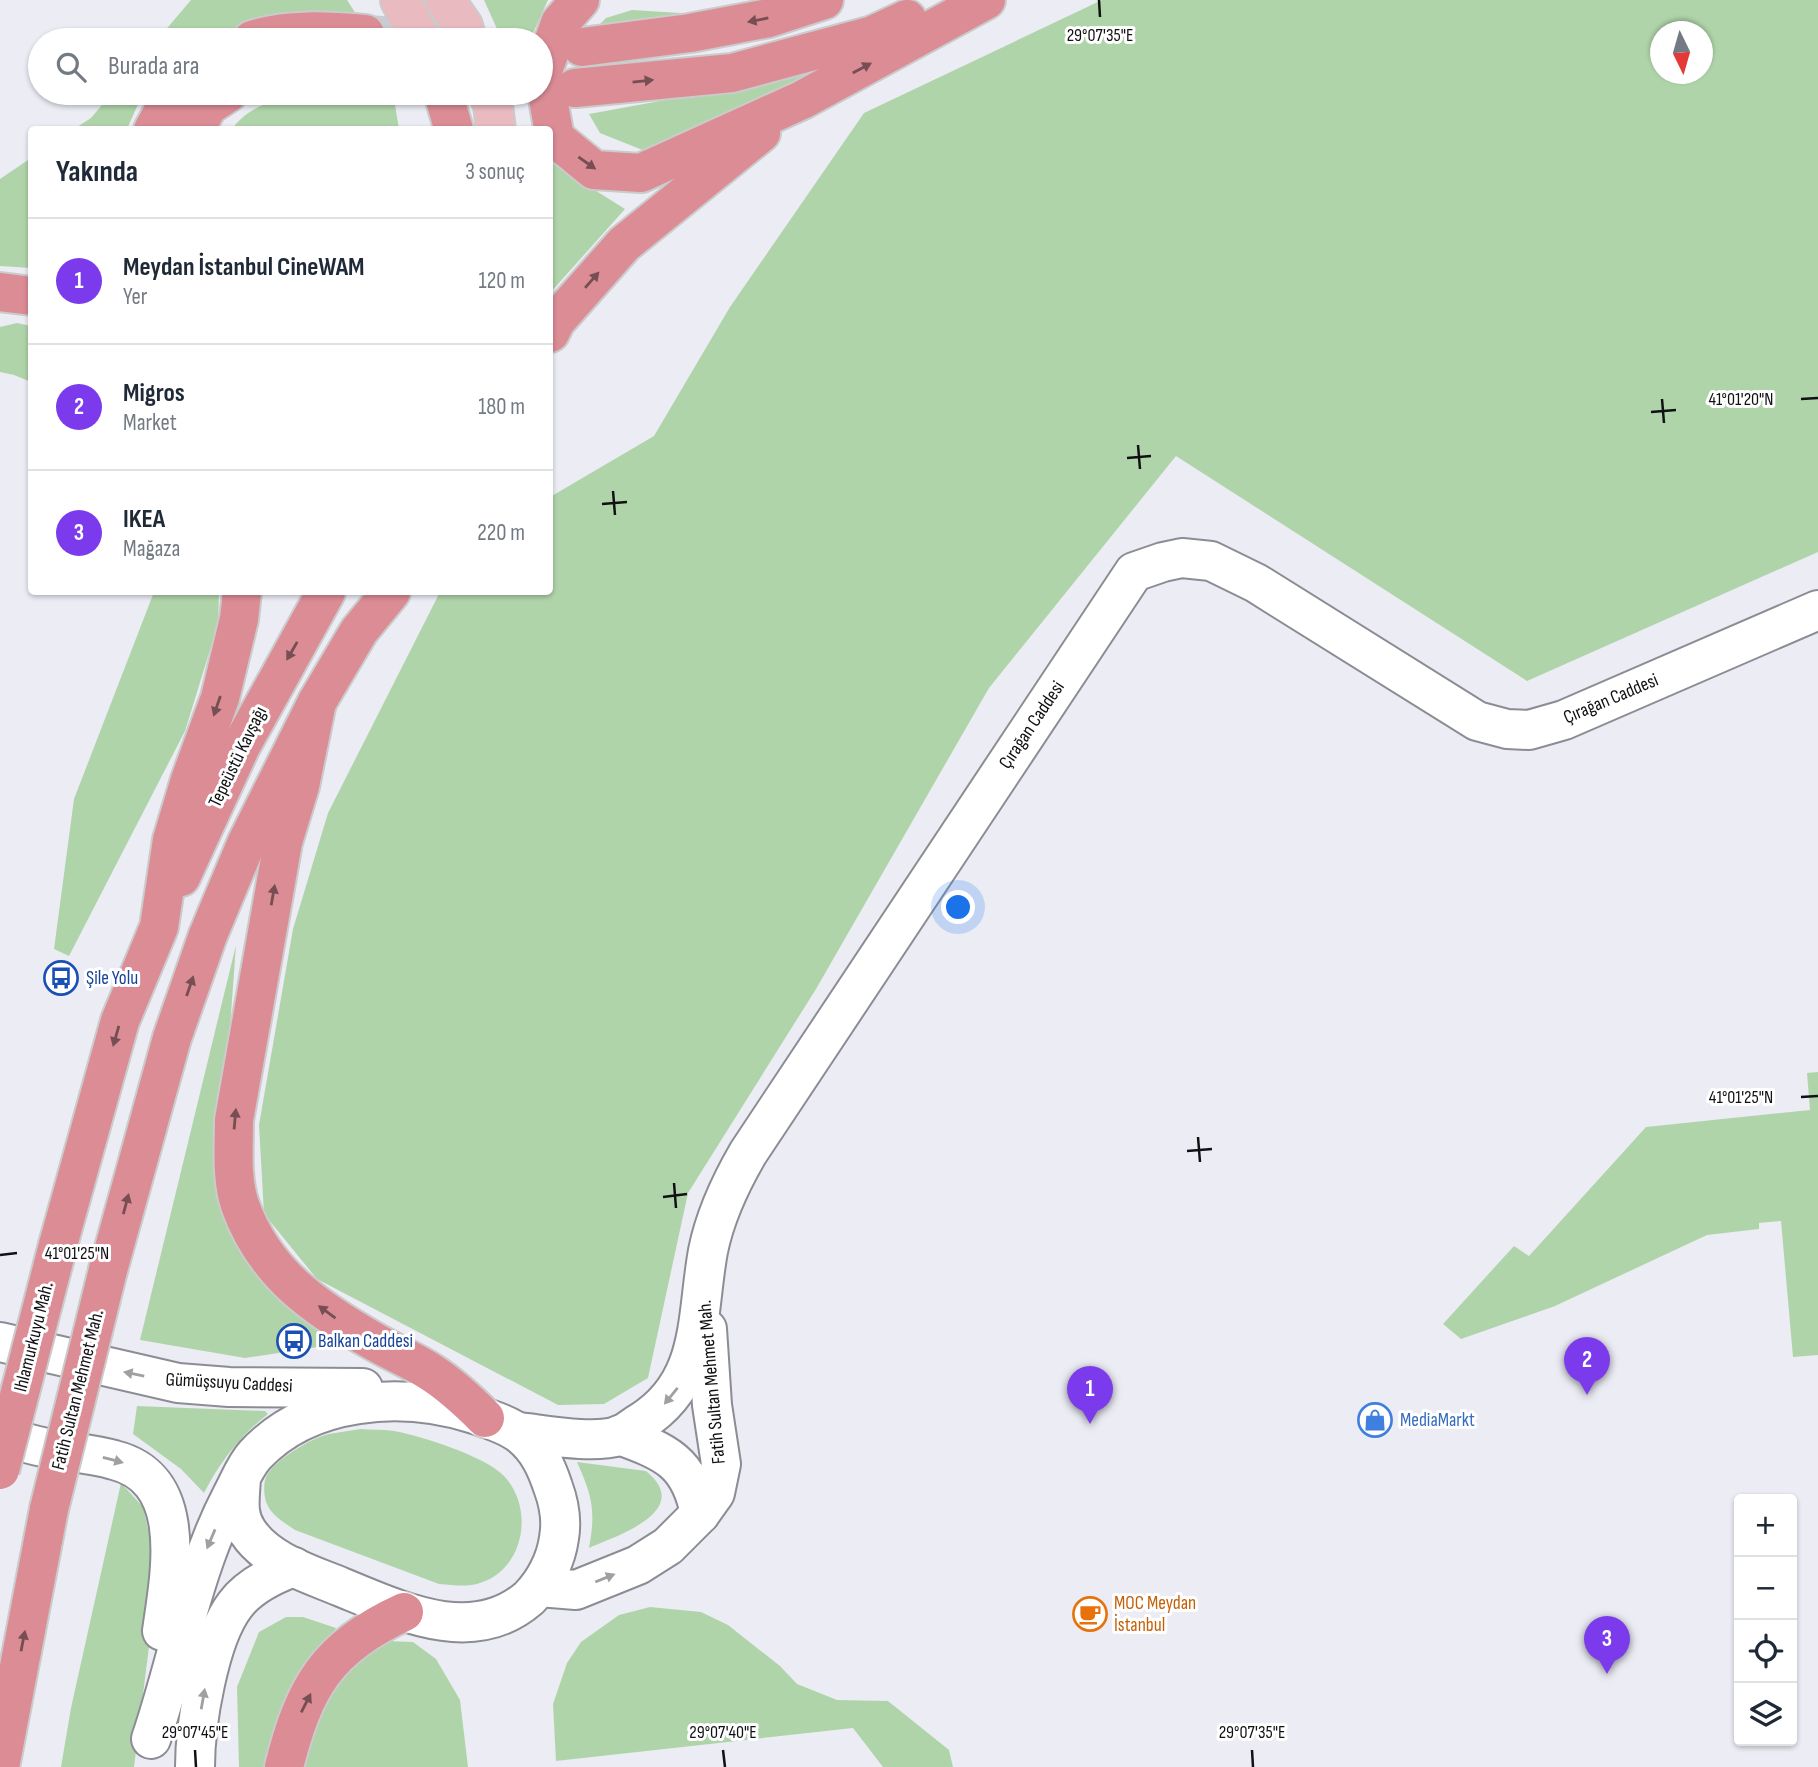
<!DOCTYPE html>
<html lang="tr">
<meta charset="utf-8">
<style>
body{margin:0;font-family:"Sofia Sans Condensed",sans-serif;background:#f6f6f7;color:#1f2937}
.controls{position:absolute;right:21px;bottom:21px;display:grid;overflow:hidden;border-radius:7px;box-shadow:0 2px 5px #0004}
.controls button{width:63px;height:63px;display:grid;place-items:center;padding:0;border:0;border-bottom:2px solid #e0e1e3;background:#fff;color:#1f2937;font:35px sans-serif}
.compass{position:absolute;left:1650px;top:21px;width:63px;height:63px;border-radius:50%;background:#fff;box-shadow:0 2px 5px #0004;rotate:175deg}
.you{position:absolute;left:959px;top:908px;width:24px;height:24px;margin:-18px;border:5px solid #fff;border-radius:50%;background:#1a73e8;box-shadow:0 0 0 10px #1a73e833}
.badge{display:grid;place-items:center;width:46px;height:46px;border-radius:50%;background:#7c3aed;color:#fff;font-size:23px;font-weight:700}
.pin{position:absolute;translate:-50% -58px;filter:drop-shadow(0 2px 4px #0008)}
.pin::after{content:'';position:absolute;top:37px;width:24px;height:21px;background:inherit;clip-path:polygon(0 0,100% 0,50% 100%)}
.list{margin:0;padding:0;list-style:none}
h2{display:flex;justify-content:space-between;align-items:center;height:91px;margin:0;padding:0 28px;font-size:30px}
h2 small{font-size:23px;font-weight:400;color:#747a83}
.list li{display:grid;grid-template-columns:46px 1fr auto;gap:21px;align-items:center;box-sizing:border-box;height:126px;padding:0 28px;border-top:2px solid #e0e1e3}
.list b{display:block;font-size:26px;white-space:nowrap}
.list p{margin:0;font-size:23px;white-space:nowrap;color:#747a83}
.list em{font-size:23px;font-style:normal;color:#747a83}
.icon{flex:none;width:38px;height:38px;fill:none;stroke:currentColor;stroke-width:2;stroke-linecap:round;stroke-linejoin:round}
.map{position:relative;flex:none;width:1818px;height:1767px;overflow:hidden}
.search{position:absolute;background:#fff;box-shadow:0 2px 5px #0004;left:28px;top:28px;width:525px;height:77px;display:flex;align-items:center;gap:18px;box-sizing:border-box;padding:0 24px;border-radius:38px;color:#747a83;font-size:26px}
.panel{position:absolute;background:#fff;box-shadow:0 2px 5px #0004;left:28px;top:126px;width:525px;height:469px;border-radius:7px}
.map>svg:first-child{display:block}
</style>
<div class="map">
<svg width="1818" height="1767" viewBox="0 0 1818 1767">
<rect width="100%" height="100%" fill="#ececf5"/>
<g fill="#b0d4aa" fill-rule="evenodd">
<polygon points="191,0 347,0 358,17 265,19 195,40 157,40"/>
<polygon points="484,0 548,0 530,40 502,40"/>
<path d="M1102,0H1818V552L1527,681L1176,456L989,688L816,989L688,1193L648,1378L604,1404L558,1405L317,1279L264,1214L259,1125L293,929L328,813L440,592H550V497L654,436L730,307L864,113ZM1660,32H1702V74H1660Z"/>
<polygon points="632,10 697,14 587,37 606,18"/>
<polygon points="857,65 645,151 600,133 589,114"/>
<polygon points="112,93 143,93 127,129 74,129 91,118"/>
<path d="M299,93L394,99L399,129H232C248,107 273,100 299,93Z"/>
<polygon points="31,158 31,268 0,266 0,179"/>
<polygon points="550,162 625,209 550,293"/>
<polygon points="17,323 31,326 31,382 14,375 0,372 0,327"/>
<polygon points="154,592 219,592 218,624 185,731 69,956 54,949 74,799"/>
<polygon points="236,945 222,1138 239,1233 344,1343 245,1358 140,1340"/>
<polygon points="1818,1072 1818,1355 1793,1357 1781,1221 1759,1223 1759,1229 1707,1235 1555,1306 1461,1339 1443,1324 1514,1246 1529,1256 1646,1127 1810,1110 1807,1073"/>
<path d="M137,1406L265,1411L268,1414C240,1436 220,1462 204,1493L181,1469L133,1434Z"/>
<path d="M361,1429C372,1430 383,1429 394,1431C421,1436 484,1456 503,1475C536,1508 524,1572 477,1584C464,1587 452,1585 439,1584L295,1530C285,1523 272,1516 267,1504C264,1498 263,1484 266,1477C274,1460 311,1438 329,1434C339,1432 350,1431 361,1429Z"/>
<path d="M577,1462L646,1471C695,1511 616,1536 589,1548C596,1510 592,1496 577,1462Z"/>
<polygon points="121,1483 143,1507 158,1574 134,1767 61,1767 71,1708"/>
<polygon points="650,1607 701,1612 728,1625 780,1666 797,1684 837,1700 888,1701 949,1750 953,1767 883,1767 853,1728 556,1761 553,1704 567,1663 581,1642 619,1615"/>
<polygon points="286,1617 303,1617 336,1628 304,1681 277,1767 239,1767 237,1687 259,1632"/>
<polygon points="387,1641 413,1642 436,1659 460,1700 468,1767 297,1767 336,1675"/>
</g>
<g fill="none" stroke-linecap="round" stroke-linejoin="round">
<polyline stroke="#cbcbd3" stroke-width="38" stroke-dasharray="38 19" stroke-linecap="butt" points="365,34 472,40"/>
<g stroke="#8c8c94" stroke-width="42">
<g id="secondary">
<polyline points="0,1342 178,1383 229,1387 363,1388"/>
<path d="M0,1432C10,1436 20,1441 30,1444C57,1452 87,1452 114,1460C190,1479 170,1574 162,1631"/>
<path d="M518,1432C546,1435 592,1444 619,1436C626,1433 634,1426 641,1422C705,1382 696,1316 708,1251C715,1216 730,1184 748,1153L1134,572L1163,562L1182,558L1211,561L1256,583L1477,721L1507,729L1529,730L1564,720L1818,610"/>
<path d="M619,1435C666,1452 690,1462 700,1514"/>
<polyline points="539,1587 576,1590 638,1565 668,1546 700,1514 715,1493 721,1464 712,1405 707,1329"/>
<path d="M151,1739C179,1657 192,1571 232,1495C239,1482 245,1466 255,1455C309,1397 402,1391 474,1414C489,1419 509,1425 521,1435C538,1449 546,1466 553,1487C559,1503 562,1521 559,1538C556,1560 545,1582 529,1598C473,1647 400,1611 341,1587C310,1574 268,1562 248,1532C236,1515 240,1498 241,1478"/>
<path d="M195,1767C195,1724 209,1639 235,1605C249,1586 272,1575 294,1567"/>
</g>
</g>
<g stroke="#cbcbcb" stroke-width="42">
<g id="primary">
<polyline points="400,0 421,40"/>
<polyline points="445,0 463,26 467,40"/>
<polyline points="488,93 493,105 496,130"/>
</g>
</g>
<g stroke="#cbcbcb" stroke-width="42">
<g id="highway">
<polyline points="580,0 560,23 543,71 555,138 594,170 641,173 802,100 986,0"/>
<path d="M252,40C288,28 328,31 365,34"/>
<polyline points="582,47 690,33 769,18 824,0"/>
<polyline points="575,88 732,73 873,35 907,19"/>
<polyline points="443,93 454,130"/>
<polyline points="153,130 173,93"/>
<polyline points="195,130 208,106 228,93"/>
<polyline points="0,292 32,296"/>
<polyline points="550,333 556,321 624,244 761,133"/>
<path d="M317,702L300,786L283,842L234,1120C234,1147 231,1179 240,1205C264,1273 315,1308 375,1342C394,1353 414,1361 432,1373C452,1386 468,1401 485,1418"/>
<polyline points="181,877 241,746 326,592"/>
<polyline points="58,1245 120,1021 159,927 172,840 190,780 220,698 239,619 242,592"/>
<polyline points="108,1270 172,1038 208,935 246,844 317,702 359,631 391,592"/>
<polyline points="0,1767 49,1509"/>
<path d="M284,1767C304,1687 327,1647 404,1612"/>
</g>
</g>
<use href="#secondary" stroke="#fff" stroke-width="38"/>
<use href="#primary" stroke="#e9babf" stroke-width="38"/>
<use href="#highway" stroke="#db8c95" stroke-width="38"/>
<g stroke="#cbcbcb" stroke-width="42" stroke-linecap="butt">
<g id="highway-bridge">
<polyline points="0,1470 58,1245"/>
<polyline points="49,1509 108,1270"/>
</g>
</g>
<use href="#highway-bridge" stroke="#db8c95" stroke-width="38"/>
</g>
<defs><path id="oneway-solid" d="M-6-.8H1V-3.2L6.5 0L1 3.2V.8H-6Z" transform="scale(1.75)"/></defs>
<g fill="#764e54">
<use href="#oneway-solid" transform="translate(758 20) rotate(169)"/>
<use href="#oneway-solid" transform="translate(862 68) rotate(-28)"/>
<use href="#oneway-solid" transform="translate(643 81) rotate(-6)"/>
<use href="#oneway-solid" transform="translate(587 163) rotate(35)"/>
<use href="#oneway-solid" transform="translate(592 280) rotate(-49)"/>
<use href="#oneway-solid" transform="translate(292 651) rotate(120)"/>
<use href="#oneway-solid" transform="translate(217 706) rotate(109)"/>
<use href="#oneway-solid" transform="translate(273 895) rotate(-80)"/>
<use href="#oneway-solid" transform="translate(190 986) rotate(-71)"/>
<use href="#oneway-solid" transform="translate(116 1036) rotate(106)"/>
<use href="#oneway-solid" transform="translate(235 1119) rotate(-85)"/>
<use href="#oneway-solid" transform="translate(126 1204) rotate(-75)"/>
<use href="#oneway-solid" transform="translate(327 1312) rotate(-144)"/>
<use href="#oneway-solid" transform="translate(23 1641) rotate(-79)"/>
<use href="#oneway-solid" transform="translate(306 1703) rotate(-63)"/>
</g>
<g fill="#a0a0a1">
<use href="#oneway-solid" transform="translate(134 1374) rotate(-168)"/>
<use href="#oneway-solid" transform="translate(671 1396) rotate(129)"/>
<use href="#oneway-solid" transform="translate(113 1460) rotate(15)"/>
<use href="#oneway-solid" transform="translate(211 1539) rotate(113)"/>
<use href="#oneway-solid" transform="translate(605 1578) rotate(-22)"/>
<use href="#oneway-solid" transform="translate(203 1699) rotate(-80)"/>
</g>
<path fill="none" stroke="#111114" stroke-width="2.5" d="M1099,0L1100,17M1662,399L1664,423M1801,399L1818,398M1651,412L1676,410M1138,445L1140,469M1127,458L1151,456M613,491L615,515M602,504L627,502M1801,1097L1818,1096M1198,1137L1200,1162M1187,1151L1212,1149M674,1183L676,1208M663,1197L687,1194M0,1255L17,1253M195,1750L196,1767M723,1750L725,1767M1252,1750L1253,1767"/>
<defs>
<g id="bus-ring" transform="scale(1.75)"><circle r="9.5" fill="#fff" stroke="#1a4fb4" stroke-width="1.5"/><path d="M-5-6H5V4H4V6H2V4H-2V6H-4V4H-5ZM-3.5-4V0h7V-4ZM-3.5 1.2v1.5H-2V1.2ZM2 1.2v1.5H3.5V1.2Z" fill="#1a4fb4"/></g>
<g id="shop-ring" transform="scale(1.75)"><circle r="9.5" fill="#fff" stroke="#3f7fe0" stroke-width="1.5"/><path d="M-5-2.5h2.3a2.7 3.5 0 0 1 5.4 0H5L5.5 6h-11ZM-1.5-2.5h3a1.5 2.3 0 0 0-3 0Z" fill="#3f7fe0"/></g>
<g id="cafe-ring" transform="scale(1.75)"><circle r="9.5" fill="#fff" stroke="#e8710a" stroke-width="1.5"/><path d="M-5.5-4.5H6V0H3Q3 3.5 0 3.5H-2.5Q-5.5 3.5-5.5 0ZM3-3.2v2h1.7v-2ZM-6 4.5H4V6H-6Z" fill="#e8710a"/></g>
</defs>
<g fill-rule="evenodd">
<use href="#bus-ring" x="61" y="978"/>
<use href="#bus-ring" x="294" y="1341"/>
<use href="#shop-ring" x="1375" y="1420"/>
<use href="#cafe-ring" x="1090" y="1614"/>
</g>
<g text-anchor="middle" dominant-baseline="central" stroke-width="6" stroke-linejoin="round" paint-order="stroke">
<g font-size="19" fill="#111114" stroke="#fff">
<text transform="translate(1611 699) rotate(-23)">Çırağan Caddesi</text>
<text transform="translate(1032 725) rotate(-56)">Çırağan Caddesi</text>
<text transform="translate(238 757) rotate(-64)">Tepeüstü Kavşağı</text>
<text transform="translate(34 1337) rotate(-76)">Ihlamurkuyu Mah.</text>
<text transform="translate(712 1382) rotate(-95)">Fatih Sultan Mehmet Mah.</text>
<text transform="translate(229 1383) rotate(3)">Gümüşsuyu Caddesi</text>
<text transform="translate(78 1390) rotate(-76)">Fatih Sultan Mehmet Mah.</text>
</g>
<g font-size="19" fill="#164399" stroke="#fff" text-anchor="start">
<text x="86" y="978">Şile Yolu</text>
<text x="318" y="1341">Balkan Caddesi</text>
</g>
<g font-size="19" fill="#366cbe" stroke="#fff" text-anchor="start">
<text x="1400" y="1420">MediaMarkt</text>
</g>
<g font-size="19" fill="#c56008" stroke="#fff" text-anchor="start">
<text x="1114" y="1603">MOC Meydan<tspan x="1114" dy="22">İstanbul</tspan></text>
</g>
</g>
<g font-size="18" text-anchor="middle" fill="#111114" stroke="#fff" stroke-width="6" stroke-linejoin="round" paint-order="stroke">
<text x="1100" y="41">29°07'35"E</text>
<text x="1741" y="405">41°01'20"N</text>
<text x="1741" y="1103">41°01'25"N</text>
<text x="77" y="1259">41°01'25"N</text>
<text x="195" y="1738">29°07'45"E</text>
<text x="723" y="1738">29°07'40"E</text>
<text x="1252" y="1738">29°07'35"E</text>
</g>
</svg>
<div class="controls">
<button>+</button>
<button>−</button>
<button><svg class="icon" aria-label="locate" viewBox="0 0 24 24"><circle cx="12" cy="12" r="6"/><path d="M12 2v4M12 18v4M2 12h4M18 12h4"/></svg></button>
<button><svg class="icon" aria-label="layers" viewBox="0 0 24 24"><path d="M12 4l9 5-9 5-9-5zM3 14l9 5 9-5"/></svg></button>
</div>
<svg class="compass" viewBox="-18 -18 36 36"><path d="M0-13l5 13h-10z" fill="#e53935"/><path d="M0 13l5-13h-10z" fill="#747a83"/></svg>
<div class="you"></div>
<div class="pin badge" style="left:1090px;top:1424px">1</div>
<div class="pin badge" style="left:1587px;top:1395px">2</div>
<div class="pin badge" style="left:1607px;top:1674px">3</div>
<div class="search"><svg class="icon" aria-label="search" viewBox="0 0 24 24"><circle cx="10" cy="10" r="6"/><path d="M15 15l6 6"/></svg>Burada ara</div>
<section class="panel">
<h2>Yakında<small>3 sonuç</small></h2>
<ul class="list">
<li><span class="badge">1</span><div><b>Meydan İstanbul CineWAM</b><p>Yer</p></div><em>120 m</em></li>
<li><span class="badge">2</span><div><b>Migros</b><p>Market</p></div><em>180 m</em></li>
<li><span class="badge">3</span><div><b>IKEA</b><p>Mağaza</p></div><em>220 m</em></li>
</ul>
</section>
</div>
